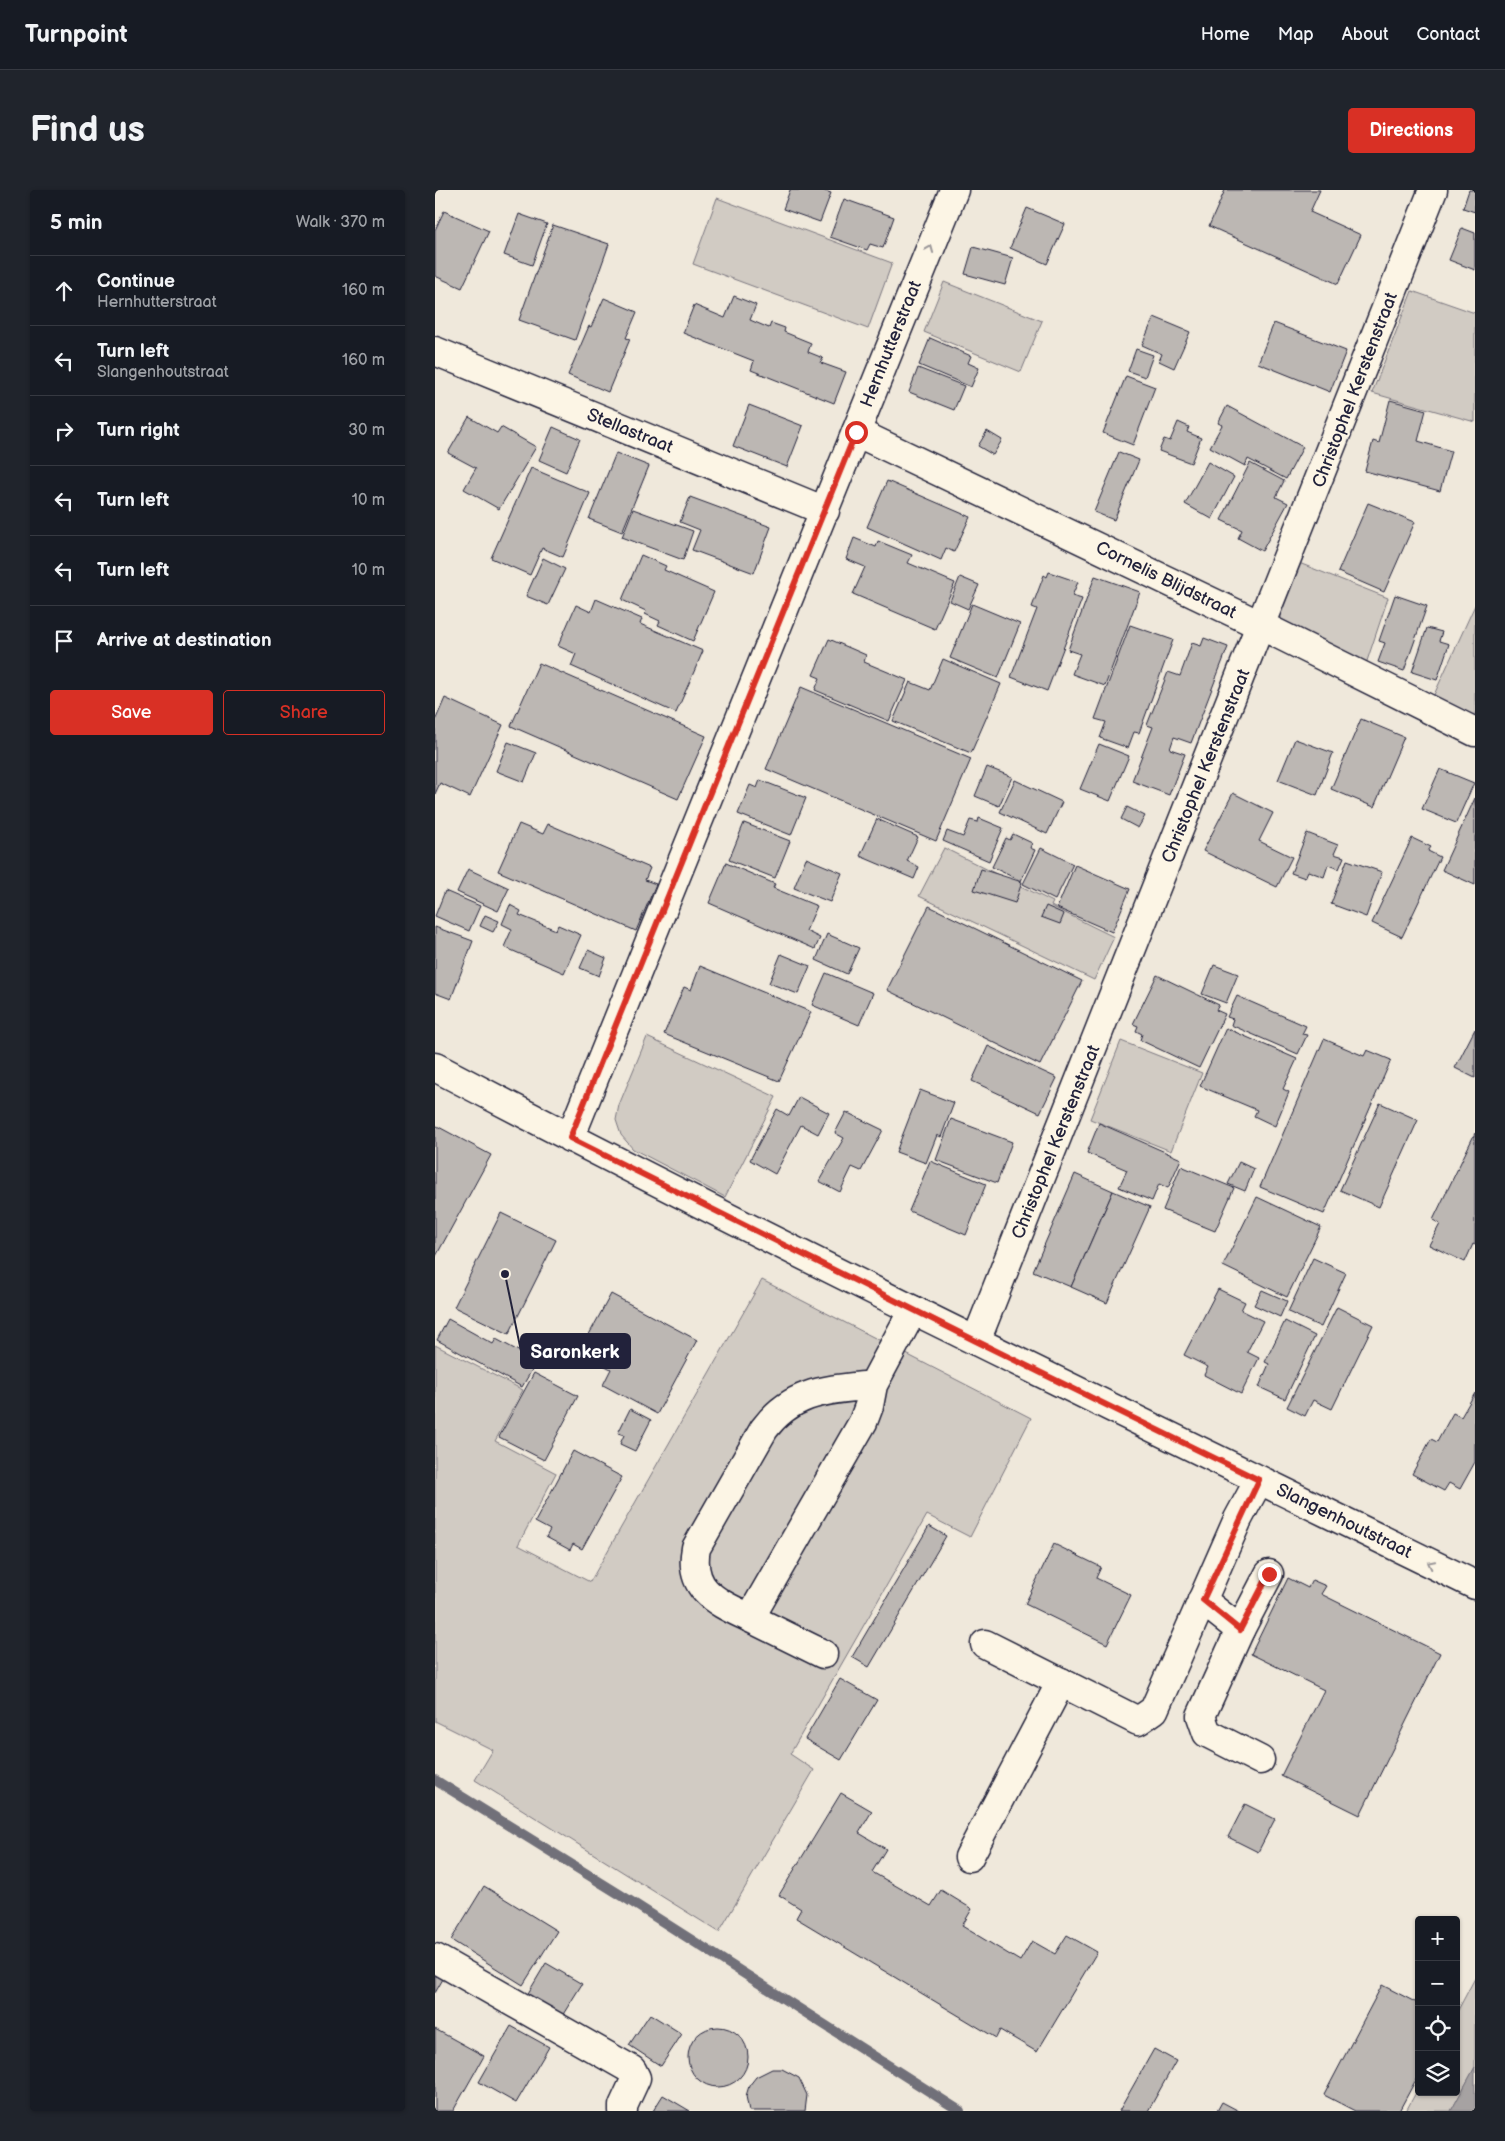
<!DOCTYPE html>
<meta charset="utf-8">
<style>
body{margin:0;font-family:"Balsamiq Sans",sans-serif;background:#20242c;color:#f1f3f6}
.controls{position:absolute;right:15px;bottom:15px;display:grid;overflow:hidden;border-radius:5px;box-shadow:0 1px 4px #0004}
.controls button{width:45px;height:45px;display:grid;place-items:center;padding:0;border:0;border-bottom:1px solid #363941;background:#171b24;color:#f1f3f6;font:25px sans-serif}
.stop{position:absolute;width:15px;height:15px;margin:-11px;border:4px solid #d93025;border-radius:50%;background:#fff}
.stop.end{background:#d93025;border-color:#fff;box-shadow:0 1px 5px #0008}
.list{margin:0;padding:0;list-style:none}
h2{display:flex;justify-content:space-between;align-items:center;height:65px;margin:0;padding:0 20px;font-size:21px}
h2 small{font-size:16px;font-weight:400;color:#9ea1a6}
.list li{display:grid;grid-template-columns:32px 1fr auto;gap:15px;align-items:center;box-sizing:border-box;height:70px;padding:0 20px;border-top:1px solid #363941}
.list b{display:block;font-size:19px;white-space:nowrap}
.list p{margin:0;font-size:16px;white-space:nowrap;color:#9ea1a6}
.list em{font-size:16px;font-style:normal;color:#9ea1a6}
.actions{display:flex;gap:10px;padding:15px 20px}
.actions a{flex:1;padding:11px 0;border:1px solid #d93025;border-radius:5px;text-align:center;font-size:18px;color:#d93025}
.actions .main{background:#d93025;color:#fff}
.icon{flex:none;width:28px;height:28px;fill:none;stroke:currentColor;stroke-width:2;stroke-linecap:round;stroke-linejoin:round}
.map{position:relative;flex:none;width:1040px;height:1921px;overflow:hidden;border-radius:5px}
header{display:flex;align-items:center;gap:30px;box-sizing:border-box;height:70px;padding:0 25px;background:#171b24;border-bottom:1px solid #363941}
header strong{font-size:24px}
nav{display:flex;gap:28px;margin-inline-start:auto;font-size:18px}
.intro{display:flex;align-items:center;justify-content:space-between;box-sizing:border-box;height:120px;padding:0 30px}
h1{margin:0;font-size:35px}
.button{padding:12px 22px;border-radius:5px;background:#d93025;color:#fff;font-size:18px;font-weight:700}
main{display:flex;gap:30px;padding:0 30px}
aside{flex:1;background:#171b24;border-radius:5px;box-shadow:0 1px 4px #0004}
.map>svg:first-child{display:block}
</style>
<header>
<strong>Turnpoint</strong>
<nav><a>Home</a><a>Map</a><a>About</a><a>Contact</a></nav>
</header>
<div class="intro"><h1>Find us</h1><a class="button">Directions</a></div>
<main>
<aside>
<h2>5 min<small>Walk · 370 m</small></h2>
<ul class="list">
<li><svg class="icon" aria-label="ahead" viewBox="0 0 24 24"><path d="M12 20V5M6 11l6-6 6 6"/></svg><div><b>Continue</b><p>Hernhutterstraat</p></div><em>160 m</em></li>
<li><svg class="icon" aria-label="left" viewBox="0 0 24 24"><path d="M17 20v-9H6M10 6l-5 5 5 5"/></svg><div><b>Turn left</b><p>Slangenhoutstraat</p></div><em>160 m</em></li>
<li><svg class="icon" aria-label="right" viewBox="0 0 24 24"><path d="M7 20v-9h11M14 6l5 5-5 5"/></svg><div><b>Turn right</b></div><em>30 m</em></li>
<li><svg class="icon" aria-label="left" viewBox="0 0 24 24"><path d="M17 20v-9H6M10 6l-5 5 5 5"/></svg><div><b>Turn left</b></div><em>10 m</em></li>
<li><svg class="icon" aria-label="left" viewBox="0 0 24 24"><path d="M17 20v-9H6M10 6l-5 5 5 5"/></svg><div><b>Turn left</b></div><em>10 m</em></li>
<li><svg class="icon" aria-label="arrive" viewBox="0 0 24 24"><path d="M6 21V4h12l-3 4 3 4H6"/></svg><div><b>Arrive at destination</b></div></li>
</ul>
<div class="actions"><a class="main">Save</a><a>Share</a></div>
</aside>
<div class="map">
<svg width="1040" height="1921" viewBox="0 0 1040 1921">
<rect width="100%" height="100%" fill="#efe8db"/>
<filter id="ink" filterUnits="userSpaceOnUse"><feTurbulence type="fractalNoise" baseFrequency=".02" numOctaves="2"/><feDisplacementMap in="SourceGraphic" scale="10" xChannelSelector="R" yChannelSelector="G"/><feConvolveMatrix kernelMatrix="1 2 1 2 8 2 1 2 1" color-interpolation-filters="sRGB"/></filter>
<g filter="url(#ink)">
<g fill="#d1cbc3" stroke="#7a767f">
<polygon points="282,8 457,73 433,139 258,74"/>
<polygon points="509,92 607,131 586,182 489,142"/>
<polygon points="977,101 1040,123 1040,232 937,203"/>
<polygon points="864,373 953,408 931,474 852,437 846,429 847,419"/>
<polygon points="1040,415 1040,527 998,507"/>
<polygon points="509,658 618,712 616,716 679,747 659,790 484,706"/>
<polygon points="212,847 341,907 290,1007 198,959 186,945 181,930 184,915"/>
<polygon points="686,851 767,883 736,961 655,929"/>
<polygon points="327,1090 596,1228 535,1347 492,1325 355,1564 379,1580 284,1742 40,1590 58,1560 0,1531 0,1155 88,1200 60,1251 121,1283 83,1355 155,1392"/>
<polygon points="1040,1788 1040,1877 1016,1921 971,1921 984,1897 984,1902 1021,1902 1021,1824"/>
</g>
<polygon fill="#a6a2a2" stroke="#716f79" points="1040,1877 1040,1921 1016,1921"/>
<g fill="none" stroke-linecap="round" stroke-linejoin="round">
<polyline stroke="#716f79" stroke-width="10" points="0,1590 189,1707 525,1921"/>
</g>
<g fill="#bcb7b3" stroke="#22223b">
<polygon points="355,0 387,0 396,3 385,32 348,19"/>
<polygon points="790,0 885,0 875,22 926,45 903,94 774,36"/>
<polygon points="1034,0 1040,0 1040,22 1028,18"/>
<polygon points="409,9 459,27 448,58 435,54 432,60 395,47"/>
<polygon points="592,18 630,34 612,74 575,58"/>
<polygon points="9,21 54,41 27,98 0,86 0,40"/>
<polygon points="84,24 112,34 97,75 69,65"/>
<polygon points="118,35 174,54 140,150 84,130"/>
<polygon points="1027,38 1040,43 1040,80 1014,70"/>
<polygon points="538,57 578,68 570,95 530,84"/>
<polygon points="299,106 321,115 315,130 334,138 336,133 350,138 349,142 376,153 373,162 388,168 386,173 411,182 399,213 316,180 319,171 248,143 259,115 290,128"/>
<polygon points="169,108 202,122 191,148 195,149 173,202 133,185 154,136 156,137"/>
<polygon points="719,127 755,142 739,178 724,171 727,164 707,155"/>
<polygon points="839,133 911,161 895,202 823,173"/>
<polygon points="495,148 536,166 533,173 544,178 536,197 484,175"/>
<polygon points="701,159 718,165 710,187 693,181"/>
<polygon points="483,178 529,196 519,220 474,202"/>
<polygon points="691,186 720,197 698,255 668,243"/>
<polygon points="955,210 991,220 983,251 1016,261 1005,301 930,281 938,251 944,253"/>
<polygon points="314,215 368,236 352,277 298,256"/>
<polygon points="792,216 868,257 851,289 813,269 810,276 775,257 787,235 783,233"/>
<polygon points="34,227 62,243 66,237 101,257 64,319 29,299 41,278 13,263"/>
<polygon points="743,232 754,237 752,242 766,248 756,273 724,261 729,249 735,251"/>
<polygon points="118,237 145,249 131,282 104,270"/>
<polygon points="552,241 567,250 558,265 543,256"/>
<polygon points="684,262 704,270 679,330 659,322"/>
<polygon points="181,263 214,276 187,342 154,329"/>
<polygon points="773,272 799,287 777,329 750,314"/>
<polygon points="815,273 849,291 841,307 853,313 827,361 803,348 807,340 786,330"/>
<polygon points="96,278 155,303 128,367 107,358 95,385 56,368"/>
<polygon points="452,291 535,327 519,362 511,358 506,370 432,337"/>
<polygon points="255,307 336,337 319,383 257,360 265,340 245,332"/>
<polygon points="933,313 980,332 949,402 903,382"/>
<polygon points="198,319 258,341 248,370 187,347"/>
<polygon points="419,348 441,357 443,351 477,365 473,373 520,393 500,439 418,404 430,377 411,369"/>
<polygon points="206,365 231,376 229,380 279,402 258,451 223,435 225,431 210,424 211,421 187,410"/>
<polygon points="108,368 130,379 113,415 91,406"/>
<polygon points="614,382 643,392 637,406 647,409 612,501 576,487 602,419 597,417 609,385 612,387"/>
<polygon points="660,386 705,402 670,496 637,484 645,464 633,460"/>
<polygon points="525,387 544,395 533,419 515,411"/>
<polygon points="960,405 992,416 969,481 943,472 950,453 944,451"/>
<polygon points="161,409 207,429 205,434 268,461 241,523 136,476 141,464 123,456 141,415 156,422"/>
<polygon points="537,414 585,434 563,488 515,468"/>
<polygon points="695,435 738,450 704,543 699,542 693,558 665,548 671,532 660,529"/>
<polygon points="992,438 1007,442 1004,451 1014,454 1002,490 977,482"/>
<polygon points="769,448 793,457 756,553 739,547 735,559 750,564 734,605 697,591 718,537 712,535 733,482 745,486 757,453 766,456"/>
<polygon points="394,449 431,465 429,472 472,490 454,531 380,500 385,488 378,485"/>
<polygon points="508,469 566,494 536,563 458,531 475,492 495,500"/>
<polygon points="104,473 271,546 243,609 76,536"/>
<polygon points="366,497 536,569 501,651 331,579"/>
<polygon points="10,508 68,535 35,607 5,593 0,604 0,531"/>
<polygon points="926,529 969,547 939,617 896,599"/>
<polygon points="860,549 898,563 882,605 843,590"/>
<polygon points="73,552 101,563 89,592 61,581"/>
<polygon points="664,554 694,566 675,611 645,599"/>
<polygon points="552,577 577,587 564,616 540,606"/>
<polygon points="1005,579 1039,593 1021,633 987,619"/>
<polygon points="325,590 371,608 356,645 303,624 315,595 322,598"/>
<polygon points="580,590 627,612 612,644 565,622"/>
<polygon points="798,603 838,623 824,651 857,667 842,697 768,661"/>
<polygon points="1040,608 1040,695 1007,680"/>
<polygon points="692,617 710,626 703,638 686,629"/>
<polygon points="544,628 568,638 554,671 508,651 512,641 528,647 535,630 543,632"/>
<polygon points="442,629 483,647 472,671 484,677 479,689 425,666"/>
<polygon points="309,633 355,651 340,688 294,670"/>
<polygon points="84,634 108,644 113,634 215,678 210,690 221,694 201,741 63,681"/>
<polygon points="872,643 903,655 899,664 909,667 904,679 893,675 889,687 873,681 870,688 856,683"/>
<polygon points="578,644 597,653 595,658 600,660 586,691 557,677 571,648 575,650"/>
<polygon points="977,648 996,657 993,661 1005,667 967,747 937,733"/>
<polygon points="606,658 638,674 620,710 588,694"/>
<polygon points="371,668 407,683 395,712 359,698"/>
<polygon points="912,670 947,682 931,727 896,714"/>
<polygon points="291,673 340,694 338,698 382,716 371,741 385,748 380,759 274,713"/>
<polygon points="640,675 695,699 677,742 622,718"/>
<polygon points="33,679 74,698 63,721 22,702"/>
<polygon points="546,679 587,692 580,713 539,700"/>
<polygon points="10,701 45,716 34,741 0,726"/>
<polygon points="75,715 86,721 84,725 121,740 123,735 146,745 129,783 69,757 77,739 67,734"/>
<polygon points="494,716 647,791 605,875 452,800"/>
<polygon points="611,716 629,724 625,734 606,727"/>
<polygon points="50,725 64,731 58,742 45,736"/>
<polygon points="0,737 38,751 16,809 0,803"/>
<polygon points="392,744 424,758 412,784 381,770"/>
<polygon points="153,760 171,768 164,786 145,778"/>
<polygon points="346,764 375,776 363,804 334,793"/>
<polygon points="779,775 803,784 791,813 767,804"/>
<polygon points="265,776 376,822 344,891 229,844 249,797 256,800"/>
<polygon points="391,783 438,803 424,835 377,815"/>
<polygon points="722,785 784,815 781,820 790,824 764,878 705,850 707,844 701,841 703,836 698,834"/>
<polygon points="802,806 871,836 867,844 872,845 863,864 796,835 798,829 792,827"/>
<polygon points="791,838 862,869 848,899 854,902 840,936 819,926 822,920 765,896"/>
<polygon points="1040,839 1040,888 1020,878"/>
<polygon points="889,849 929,866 932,860 956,870 889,1024 825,997"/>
<polygon points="553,856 622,888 605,923 537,891"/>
<polygon points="485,900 519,913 506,947 502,945 491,973 461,962"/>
<polygon points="364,907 394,923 383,944 366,935 340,984 315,970 342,919 354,926"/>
<polygon points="945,913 983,930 944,1017 905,1000"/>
<polygon points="411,922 448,940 426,981 417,977 405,1002 384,991 409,948 400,943"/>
<polygon points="516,929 577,952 562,993 501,970"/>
<polygon points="664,933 746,969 733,998 724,994 717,1011 684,997 692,980 652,963"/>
<polygon points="0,935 56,965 0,1068"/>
<polygon points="1040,943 1040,1055 1038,1054 1030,1072 994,1055 1005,1034 998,1030"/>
<polygon points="495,971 551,994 531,1045 474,1021"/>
<polygon points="804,972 819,979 810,1001 793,994"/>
<polygon points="746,976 799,998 780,1041 728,1020"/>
<polygon points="640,984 678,1001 636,1097 598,1081"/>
<polygon points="678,1001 715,1017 672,1113 636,1097"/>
<polygon points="822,1007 886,1037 852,1107 788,1076"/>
<polygon points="66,1023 121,1050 74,1144 19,1117"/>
<polygon points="878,1068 911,1083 886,1137 853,1122"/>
<polygon points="783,1099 810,1112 806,1120 828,1131 812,1162 824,1168 806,1204 769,1185 773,1177 749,1165"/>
<polygon points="827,1100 852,1111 845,1127 819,1115"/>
<polygon points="176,1104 262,1150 222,1224 168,1195 176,1179 144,1163"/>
<polygon points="902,1117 938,1135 897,1219 878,1210 870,1226 852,1217"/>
<polygon points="13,1129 58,1154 61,1149 102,1171 87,1197 2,1150"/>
<polygon points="850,1131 880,1146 850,1209 824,1197 834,1174 830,1172"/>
<polygon points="99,1183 143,1206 109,1270 64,1247"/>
<polygon points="1040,1203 1040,1272 1025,1299 1014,1293 1009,1301 977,1284 996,1249 1002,1252 1018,1223 1026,1227"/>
<polygon points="195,1219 216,1230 200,1261 185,1254 189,1245 183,1243"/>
<polygon points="138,1261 187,1287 147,1359 138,1354 135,1360 111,1347 115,1340 100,1332"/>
<polygon points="494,1336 511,1346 434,1477 417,1467"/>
<polygon points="619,1354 666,1377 661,1388 696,1405 672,1454 590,1414"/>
<polygon points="853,1388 873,1398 877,1390 891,1396 886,1404 1005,1463 925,1625 846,1586 889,1500 816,1464"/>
<polygon points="405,1489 442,1510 406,1570 370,1549"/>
<polygon points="406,1603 437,1621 424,1643 451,1659 437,1682 496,1716 506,1700 537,1719 527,1736 585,1771 597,1751 620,1764 632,1745 662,1762 602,1862 565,1840 561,1848 361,1728 366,1719 344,1705"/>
<polygon points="810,1614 840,1629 823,1662 793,1647"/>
<polygon points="49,1696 122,1741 88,1795 16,1750"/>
<polygon points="111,1773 147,1794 127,1826 92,1805"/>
<polygon points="0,1785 8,1789 0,1803"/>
<polygon points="947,1795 984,1814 984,1884 964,1921 920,1921 889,1905"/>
<polygon points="215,1824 247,1844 226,1876 194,1855"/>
<polygon points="76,1836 114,1857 81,1913 44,1892"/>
<circle cx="283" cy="1867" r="30"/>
<polygon points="0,1839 49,1866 18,1921 0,1921"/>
<polygon points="719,1859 741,1871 713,1921 684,1921"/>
<polygon points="337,1879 347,1879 364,1888 372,1905 370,1921 314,1921 311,1906 314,1896 321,1887"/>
<polygon points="228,1905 255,1921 218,1921"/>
<polygon points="787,1912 804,1921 782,1921"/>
</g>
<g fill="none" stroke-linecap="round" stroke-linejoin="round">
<g stroke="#22223b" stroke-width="31">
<g id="minor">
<polyline points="0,161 390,321"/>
<polyline points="421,242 827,436 1040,542"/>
<polyline points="135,948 519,0"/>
<polyline points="541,1151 998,0"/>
<path d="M438,1195C393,1200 358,1200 329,1239L261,1358C253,1401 282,1412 315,1428L428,1232L434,1216L438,1195L478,1120"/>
<polyline points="767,1410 805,1440"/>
<polyline points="315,1428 388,1464"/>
<polyline points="550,1454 703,1531 719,1520 803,1329 824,1290"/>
<polyline points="825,1570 772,1543 766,1526 805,1440 834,1384"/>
<polyline points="534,1667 626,1492"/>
<polyline points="0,1768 197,1880 201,1888 188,1916 188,1921"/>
</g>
</g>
<g stroke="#22223b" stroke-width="31">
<path id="major" d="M0,877C343,1057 692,1225 1040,1395"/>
</g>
<use href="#minor" stroke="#fcf5e5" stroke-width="28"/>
<use href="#major" stroke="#fcf5e5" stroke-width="28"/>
</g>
<defs><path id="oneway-chevron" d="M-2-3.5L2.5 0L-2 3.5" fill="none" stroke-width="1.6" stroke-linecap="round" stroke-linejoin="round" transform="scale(1.25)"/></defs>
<g stroke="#9a9698">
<use href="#oneway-chevron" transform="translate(495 59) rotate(-68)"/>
<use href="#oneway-chevron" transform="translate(996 1374) rotate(-154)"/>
</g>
</g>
<g fill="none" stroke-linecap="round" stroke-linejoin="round" filter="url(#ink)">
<polyline stroke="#d93025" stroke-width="6" points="421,242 135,948 541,1151 824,1290 768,1410 805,1440 834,1384"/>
</g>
<g text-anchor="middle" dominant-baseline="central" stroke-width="4" stroke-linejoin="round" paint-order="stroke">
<g font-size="18" fill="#22223b" stroke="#fcf5e5">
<text transform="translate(456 154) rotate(-68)">Hernhutterstraat</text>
<text transform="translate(920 200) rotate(-69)">Christophel Kerstenstraat</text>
<text transform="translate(195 241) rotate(22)">Stellastraat</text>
<text transform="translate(731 390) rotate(26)">Cornelis Blijdstraat</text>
<text transform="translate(771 576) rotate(-68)">Christophel Kerstenstraat</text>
<text transform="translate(621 952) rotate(-68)">Christophel Kerstenstraat</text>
<text transform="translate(909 1331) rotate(26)">Slangenhoutstraat</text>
</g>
</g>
<path fill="none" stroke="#22223b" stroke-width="2" d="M70 1084L86 1161"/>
<circle fill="#22223b" stroke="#fcf5e5" stroke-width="2" cx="70" cy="1084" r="5"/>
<rect fill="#22223b" stroke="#22223b" stroke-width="2" x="86" y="1144" width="109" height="34" rx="5"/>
<g font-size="19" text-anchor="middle" font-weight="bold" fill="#fff">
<text x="140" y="1168">Saronkerk</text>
</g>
</svg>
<div class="controls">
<button>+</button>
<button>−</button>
<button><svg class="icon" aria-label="locate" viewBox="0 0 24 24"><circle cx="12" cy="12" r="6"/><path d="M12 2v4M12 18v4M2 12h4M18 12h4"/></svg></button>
<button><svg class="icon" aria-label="layers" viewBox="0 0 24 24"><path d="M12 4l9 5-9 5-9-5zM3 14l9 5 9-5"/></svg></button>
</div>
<div class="stop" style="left:421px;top:242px"></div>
<div class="stop end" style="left:834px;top:1384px"></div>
</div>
</main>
